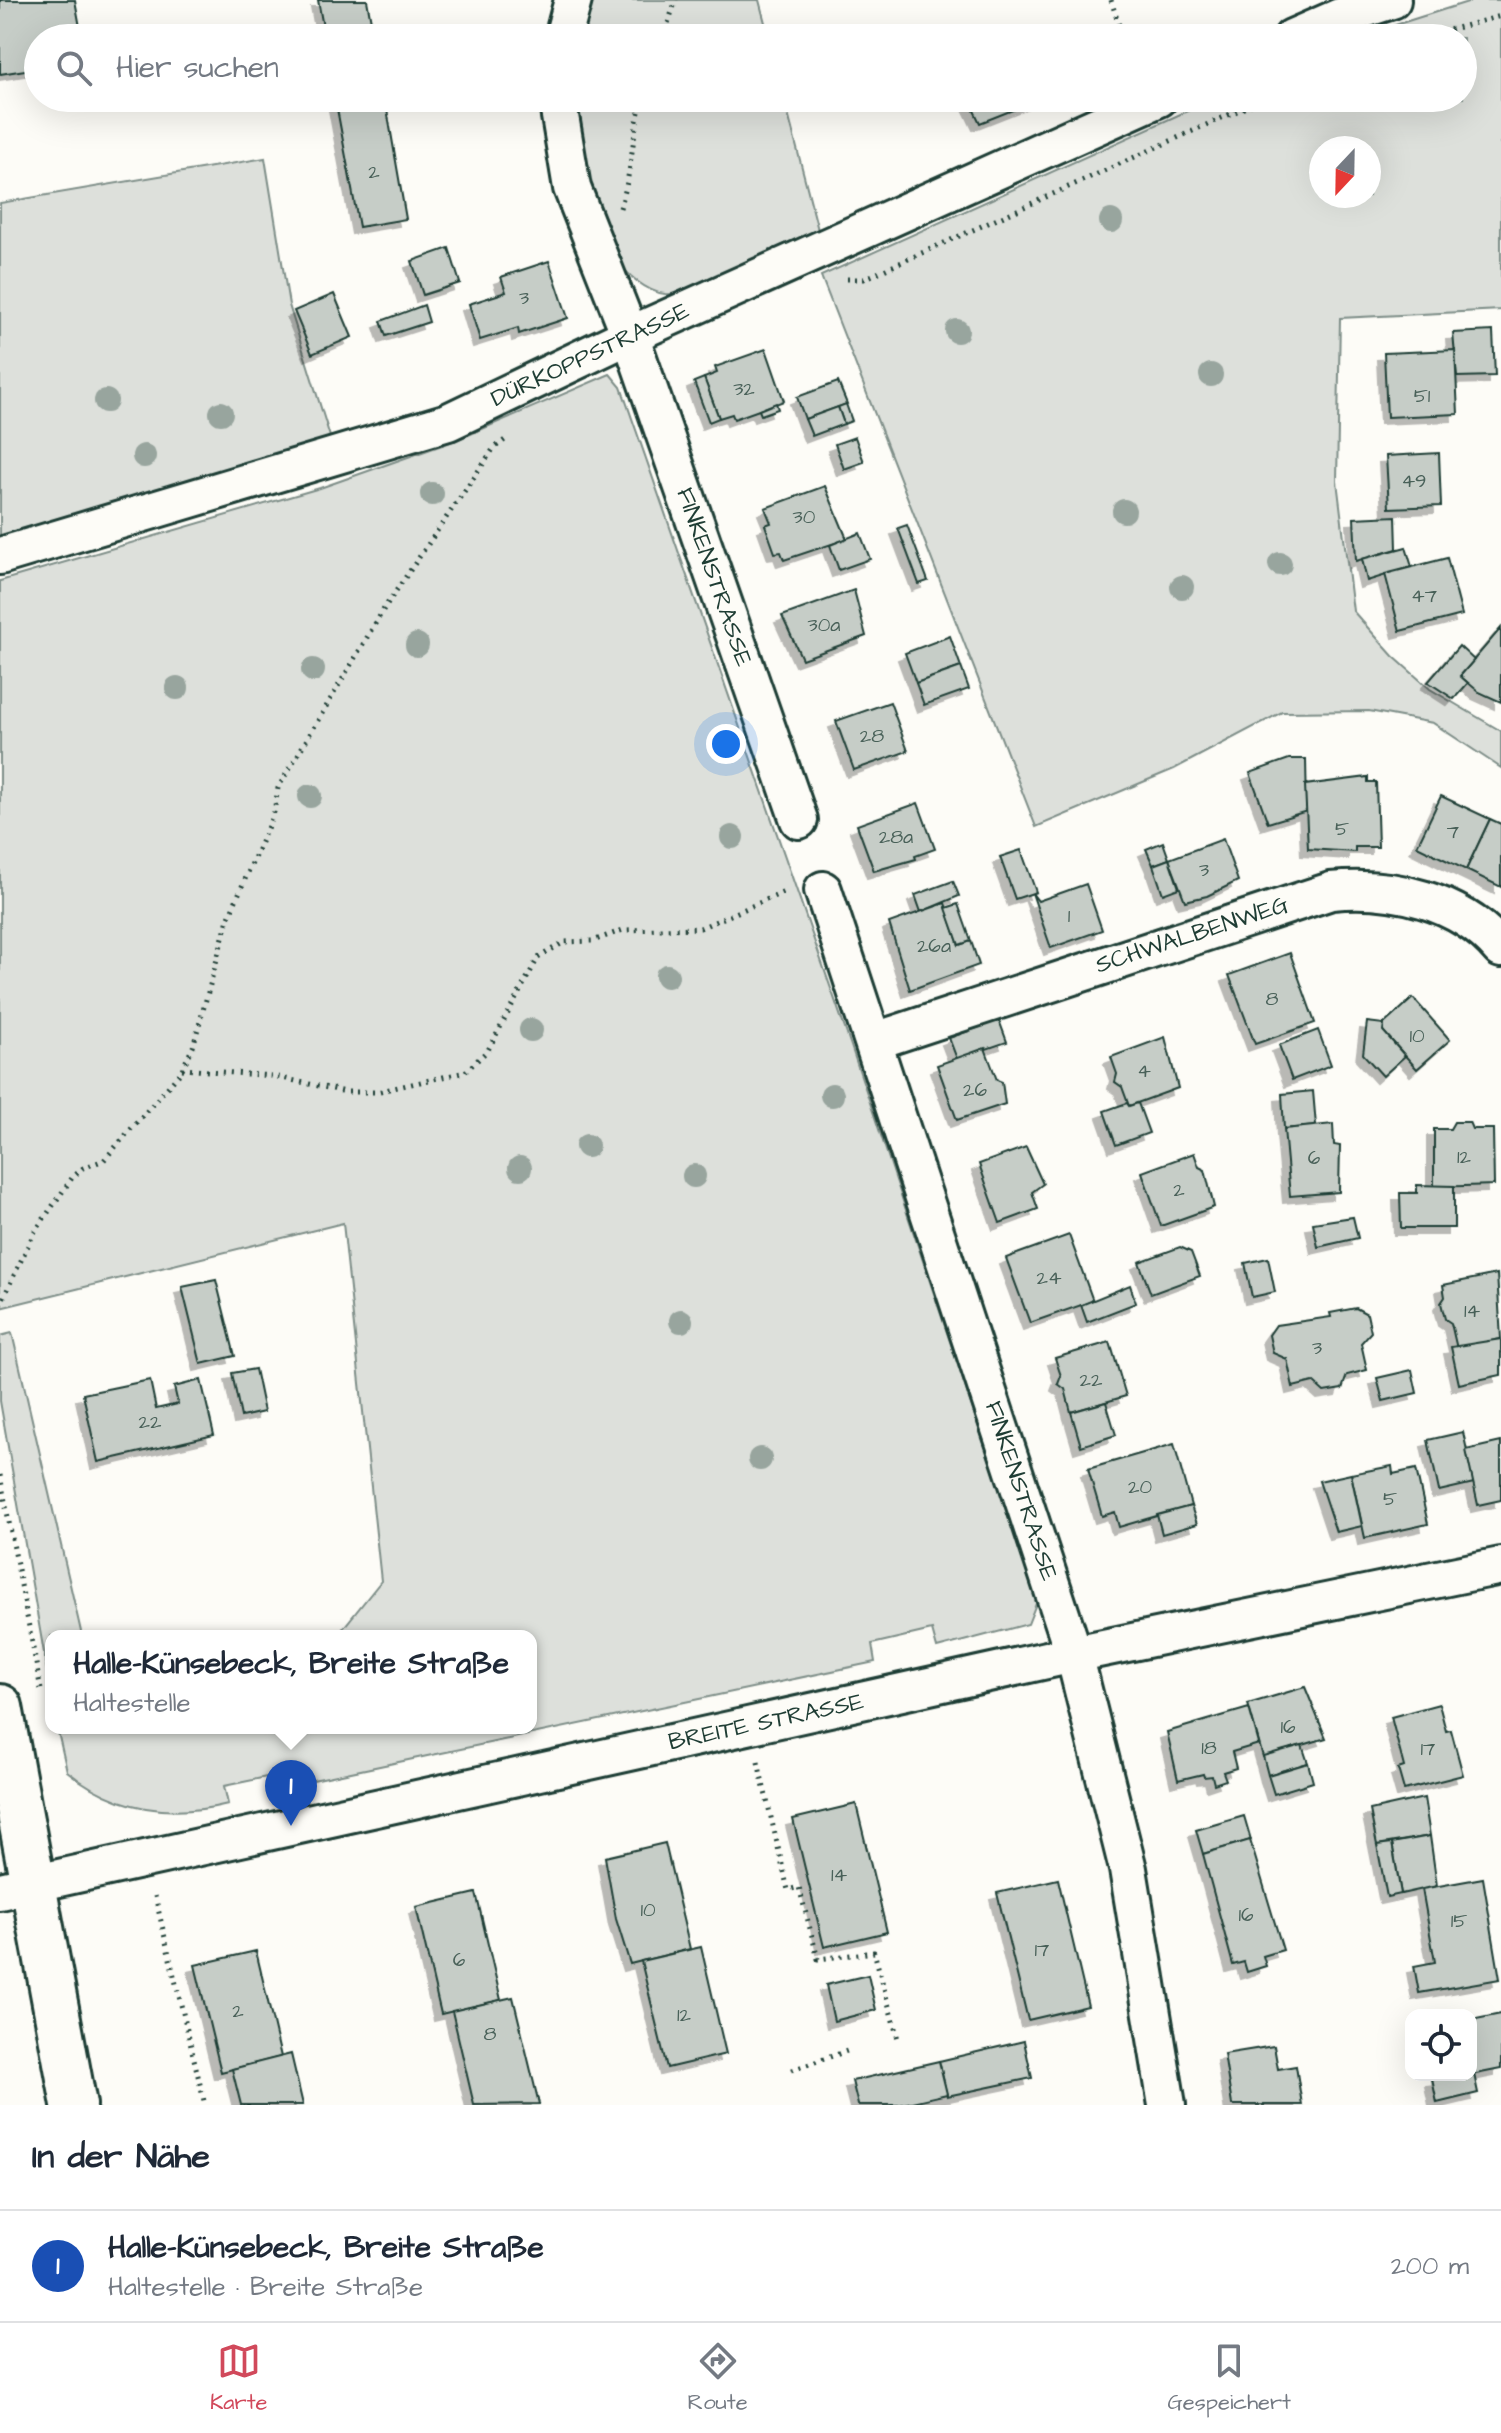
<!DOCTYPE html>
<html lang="de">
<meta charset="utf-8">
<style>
body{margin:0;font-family:"Architects Daughter",sans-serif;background:#f6f6f7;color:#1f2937}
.controls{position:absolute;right:24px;bottom:24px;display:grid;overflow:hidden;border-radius:16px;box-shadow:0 8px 32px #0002}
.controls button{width:72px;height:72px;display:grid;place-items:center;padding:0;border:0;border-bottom:2px solid #e0e1e3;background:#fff;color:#1f2937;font:40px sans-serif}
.compass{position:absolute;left:1309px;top:136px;width:72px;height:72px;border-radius:50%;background:#fff;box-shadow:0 8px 32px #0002;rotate:202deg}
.you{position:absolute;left:726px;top:744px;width:28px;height:28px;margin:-20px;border:6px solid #fff;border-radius:50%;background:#1a73e8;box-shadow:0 0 0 12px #1a73e833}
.badge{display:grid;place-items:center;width:52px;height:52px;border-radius:50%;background:#d1495b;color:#fff;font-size:26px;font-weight:700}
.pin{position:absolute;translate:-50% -66px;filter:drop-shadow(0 2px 4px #0008)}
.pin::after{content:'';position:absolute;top:42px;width:28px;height:24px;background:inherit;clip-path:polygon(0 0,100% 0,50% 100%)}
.popup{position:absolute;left:45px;top:1630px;width:492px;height:104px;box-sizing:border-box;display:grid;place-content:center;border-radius:16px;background:#fff;filter:drop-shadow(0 2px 6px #0005);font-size:26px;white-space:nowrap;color:#747a83}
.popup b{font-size:30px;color:#1f2937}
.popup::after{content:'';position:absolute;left:50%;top:100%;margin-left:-16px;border:16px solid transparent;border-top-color:#fff}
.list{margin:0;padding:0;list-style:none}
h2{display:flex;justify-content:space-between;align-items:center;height:104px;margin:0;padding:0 32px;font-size:34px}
h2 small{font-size:26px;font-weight:400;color:#747a83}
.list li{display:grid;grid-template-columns:52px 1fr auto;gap:24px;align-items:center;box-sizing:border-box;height:112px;padding:0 32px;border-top:2px solid #e0e1e3}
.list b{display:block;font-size:30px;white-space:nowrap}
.list p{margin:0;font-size:26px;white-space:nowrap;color:#747a83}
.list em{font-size:26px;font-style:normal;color:#747a83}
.icon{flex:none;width:44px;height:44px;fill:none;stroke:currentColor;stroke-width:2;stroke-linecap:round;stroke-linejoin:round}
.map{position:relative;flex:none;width:1501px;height:2105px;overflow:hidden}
.search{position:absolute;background:#fff;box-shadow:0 8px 32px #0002;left:24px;right:24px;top:24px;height:88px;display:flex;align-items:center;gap:20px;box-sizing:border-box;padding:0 28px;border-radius:44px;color:#747a83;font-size:30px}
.sheet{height:216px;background:#fff}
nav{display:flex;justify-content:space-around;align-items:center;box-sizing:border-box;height:112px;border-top:2px solid #e0e1e3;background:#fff;font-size:22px;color:#747a83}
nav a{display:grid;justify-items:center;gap:4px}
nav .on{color:#d1495b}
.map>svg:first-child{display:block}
</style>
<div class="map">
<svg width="1501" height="2105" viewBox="0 0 1501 2105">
<defs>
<filter id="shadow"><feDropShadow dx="-7" dy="7" stdDeviation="0" flood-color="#0004"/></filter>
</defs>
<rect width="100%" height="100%" fill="#fdfcf7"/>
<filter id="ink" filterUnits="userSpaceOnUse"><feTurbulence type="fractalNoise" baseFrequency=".0125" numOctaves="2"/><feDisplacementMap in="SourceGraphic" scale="16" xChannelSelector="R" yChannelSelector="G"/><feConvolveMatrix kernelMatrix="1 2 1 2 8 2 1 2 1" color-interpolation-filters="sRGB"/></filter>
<g filter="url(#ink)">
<g fill="#dde0db" stroke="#7e8e88" stroke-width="2" fill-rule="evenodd">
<polygon points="593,0 759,0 769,38 581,38"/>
<path d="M1474,0H1501V310L1340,318L1337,481L1353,611L1393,656L1430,689L1501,731V768L1433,723L1369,711L1282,712L1174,769L1036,827L821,276L1216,98H1463V38H1354ZM1321,148H1369V196H1321Z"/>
<path d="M574,98H784L819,234C784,249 700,297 665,294C647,292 625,274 616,258C598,225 575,136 574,98Z"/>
<polygon points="265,158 289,305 331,440 0,536 0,203"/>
<path d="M610,374L621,387L851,1046L1037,1601L1028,1624L937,1648L932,1630L872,1644L875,1662L289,1785L286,1773L224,1786L228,1804C168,1819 115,1810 67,1771L57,1728H531V1636H337L381,1581L343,1223L0,1308V581L320,488L459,439Z"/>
<polygon points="12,1333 82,1636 51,1636 51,1693 0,1401 0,1336"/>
</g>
<g fill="#c6cdc7" stroke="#1f3d34" stroke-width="2" filter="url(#shadow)">
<polygon points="0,0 75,0 82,38 38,38 38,68 0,74"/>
<polygon points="318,0 367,0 374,38 325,38"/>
<polygon points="335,98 385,98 406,219 359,227"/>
<polygon points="968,98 1043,98 980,123"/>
<polygon points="449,248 460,283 423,295 412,261"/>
<polygon points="549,261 568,318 519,334 518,328 480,340 469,304 506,292 501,277"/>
<polygon points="334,294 352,337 312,354 294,311"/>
<polygon points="424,305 429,322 386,336 381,321"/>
<polygon points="1493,331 1495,376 1457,377 1453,333"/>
<polygon points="766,349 784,401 734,419 732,414 719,418 704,378 717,373 715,367"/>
<polygon points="1455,350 1458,414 1387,417 1384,353"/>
<polygon points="704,378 719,418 709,422 694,382"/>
<polygon points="838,382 847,404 805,419 797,397"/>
<polygon points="776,403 778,409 761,415 759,410"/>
<polygon points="846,404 852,421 844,424 838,407"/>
<polygon points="838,407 844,424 812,436 805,419"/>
<polygon points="855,437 864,462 844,469 835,444"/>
<polygon points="1439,453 1441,506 1389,508 1386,456"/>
<polygon points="825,486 847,539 784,560 781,552 775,553 765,525 771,523 765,508"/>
<polygon points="1396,516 1397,549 1356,561 1354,518"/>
<polygon points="907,525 928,581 919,584 898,528"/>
<polygon points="860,533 870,559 839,570 830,545"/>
<polygon points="1406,547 1412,567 1367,581 1362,559"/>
<polygon points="1447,558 1462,615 1400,631 1385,574"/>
<polygon points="854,590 866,636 802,659 782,616"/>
<polygon points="1501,628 1501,702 1479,692 1460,676"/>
<polygon points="950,636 961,667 916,683 905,653"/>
<polygon points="1459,646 1474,660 1460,676 1468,683 1454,699 1428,682"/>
<polygon points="961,667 969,689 924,705 916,683"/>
<polygon points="890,702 908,751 854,770 836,721"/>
<polygon points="1289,759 1306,759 1307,811 1268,823 1250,773"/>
<polygon points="1368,777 1368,782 1376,782 1378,847 1355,847 1355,852 1308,849 1305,785"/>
<polygon points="1441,796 1490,819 1466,870 1417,846"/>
<polygon points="918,803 935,849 915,856 916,859 874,871 857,825"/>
<polygon points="1490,819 1501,824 1501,887 1466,870"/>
<polygon points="1223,839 1238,881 1207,896 1185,901 1169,859"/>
<polygon points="1163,842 1169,859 1153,865 1146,849"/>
<polygon points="1021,850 1036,892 1015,899 1000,857"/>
<polygon points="1169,859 1179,888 1163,894 1153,865"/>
<polygon points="953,881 959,896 921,912 915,895"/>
<polygon points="1086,884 1102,930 1051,948 1032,893 1038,901"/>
<polygon points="945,903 959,945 971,941 979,965 910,990 889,923"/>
<polygon points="958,904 971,941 959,945 946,908"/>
<polygon points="1290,953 1315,1023 1255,1044 1229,975"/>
<polygon points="1413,998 1450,1040 1417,1069 1383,1031 1384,1024"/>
<polygon points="999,1020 1007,1042 957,1059 949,1038"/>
<polygon points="1367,1022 1384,1024 1383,1031 1405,1056 1383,1076 1363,1054"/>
<polygon points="1318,1030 1331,1065 1292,1080 1279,1045"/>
<polygon points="1165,1037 1178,1088 1129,1106 1122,1087 1115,1082 1117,1074 1111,1057"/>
<polygon points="985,1048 997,1080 1002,1082 1005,1104 957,1120 937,1065"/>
<polygon points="1313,1091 1316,1126 1284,1129 1282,1094"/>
<polygon points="1127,1103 1129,1106 1138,1103 1149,1133 1116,1145 1104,1111"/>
<polygon points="1454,1122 1469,1122 1472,1129 1493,1129 1494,1185 1434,1187 1434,1129 1450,1129"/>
<polygon points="1333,1124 1334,1145 1340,1146 1339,1192 1290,1196 1284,1129"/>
<polygon points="1026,1147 1043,1184 1032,1192 1038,1209 1000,1223 979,1164"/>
<polygon points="1194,1153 1199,1167 1205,1170 1214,1207 1161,1226 1142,1172"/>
<polygon points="1417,1185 1454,1186 1454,1228 1401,1228 1400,1193 1417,1193"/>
<polygon points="1353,1217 1358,1238 1318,1247 1313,1223"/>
<polygon points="1069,1235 1093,1301 1030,1323 1006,1258"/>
<polygon points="1180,1247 1191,1252 1200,1276 1151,1294 1139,1262"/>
<polygon points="1268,1258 1275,1292 1252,1297 1245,1263"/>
<polygon points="1497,1274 1501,1339 1457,1349 1451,1323 1445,1319 1441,1303 1445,1297 1443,1285"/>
<polygon points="216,1280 235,1356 201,1364 182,1287"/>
<polygon points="1130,1285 1136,1303 1087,1322 1081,1305"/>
<polygon points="1356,1308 1367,1314 1371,1332 1361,1343 1367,1370 1347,1375 1342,1389 1324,1392 1313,1382 1293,1387 1287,1359 1273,1353 1269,1335 1276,1325 1331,1317 1330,1313"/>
<polygon points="1501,1339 1501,1375 1459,1384 1451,1347"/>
<polygon points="1110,1342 1126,1396 1071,1412 1065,1389 1058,1384 1061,1376 1055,1358"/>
<polygon points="255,1369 264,1412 241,1417 232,1373"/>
<polygon points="1412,1370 1417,1393 1383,1401 1377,1378"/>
<polygon points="150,1380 156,1409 178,1404 174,1387 201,1380 214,1435 98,1462 83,1394"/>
<polygon points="1106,1402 1116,1435 1081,1446 1071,1412"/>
<polygon points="1463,1432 1474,1483 1439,1491 1428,1440"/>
<polygon points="1501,1442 1501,1500 1478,1505 1466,1450"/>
<polygon points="1174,1444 1191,1506 1119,1527 1115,1512 1102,1516 1088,1469"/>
<polygon points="1392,1466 1393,1474 1416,1469 1428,1524 1365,1538 1351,1474"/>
<polygon points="1351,1474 1362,1526 1336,1532 1319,1481"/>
<polygon points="1191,1506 1197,1524 1162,1534 1157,1515"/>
<polygon points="1305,1687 1326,1738 1263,1757 1248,1704"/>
<polygon points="1439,1704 1446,1731 1451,1730 1463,1775 1404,1790 1398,1769 1404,1767 1391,1717"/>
<polygon points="1249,1708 1259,1744 1232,1752 1236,1768 1223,1772 1226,1780 1214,1784 1212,1776 1204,1777 1203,1774 1178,1780 1167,1732"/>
<polygon points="1302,1745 1308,1763 1268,1775 1263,1756"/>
<polygon points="1308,1763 1313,1782 1274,1794 1268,1775"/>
<polygon points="1424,1798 1430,1836 1377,1845 1370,1810"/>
<polygon points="856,1804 887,1932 824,1947 793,1819"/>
<polygon points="1244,1816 1251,1840 1203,1854 1196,1830"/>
<polygon points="1430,1836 1437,1886 1401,1894 1392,1843"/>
<polygon points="1250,1840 1283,1950 1263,1956 1266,1966 1247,1972 1244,1962 1233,1965 1203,1854"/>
<polygon points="665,1843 690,1949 630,1964 616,1919 605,1857"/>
<polygon points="1392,1843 1401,1894 1387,1897 1377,1845"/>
<polygon points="1483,1878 1500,1979 1419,1993 1414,1966 1435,1962 1422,1889"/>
<polygon points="1058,1879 1088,2006 1028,2020 997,1893"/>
<polygon points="476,1893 501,2000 441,2014 416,1907"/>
<polygon points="701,1947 726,2054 667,2068 641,1961"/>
<polygon points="256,1951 281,2057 221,2072 195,1965"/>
<polygon points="868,1975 876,2010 834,2021 826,1985"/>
<polygon points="513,1997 539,2104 474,2105 452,2011"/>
<polygon points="1501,2014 1501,2069 1471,2075 1471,2020"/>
<polygon points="1024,2041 1032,2078 947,2096 939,2061"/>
<polygon points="1274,2046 1278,2069 1296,2066 1302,2105 1232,2105 1224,2054"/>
<polygon points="291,2054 303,2105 241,2105 232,2069"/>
<polygon points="939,2061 947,2094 899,2105 858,2105 852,2081"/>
<polygon points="1474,2074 1478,2093 1437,2103 1432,2079"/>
</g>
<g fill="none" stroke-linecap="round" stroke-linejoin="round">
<g stroke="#1f3d34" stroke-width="42">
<g id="minor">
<polyline points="563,38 573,0"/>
<polyline points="1292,38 1340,17 1392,0"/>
<polyline points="557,98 572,188 630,335 799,820"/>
<polyline points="0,556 448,422 630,335 1159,98"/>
<polyline points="823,890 1074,1654 1128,1869 1167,2105"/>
<path d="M875,1041L1331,891C1391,885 1460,900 1501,949"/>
<polyline points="0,1891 1074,1654 1501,1566"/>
</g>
</g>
<g stroke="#1f3d34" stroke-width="50">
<polyline id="tertiary" points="0,1707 74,2105"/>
</g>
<g stroke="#1f3d34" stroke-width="5" stroke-dasharray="2 6" stroke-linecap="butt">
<polyline points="1111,0 1123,38"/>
<polyline points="663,38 676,0"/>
<polyline points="1419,38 1501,16"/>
<path d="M620,208C633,170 631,135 643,98"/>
<polyline points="847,279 864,279 1266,98"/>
<polyline points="182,1069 273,1076 346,1092 376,1092 465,1072 488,1050 538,958 564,942 593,941 623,930 700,928 787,891"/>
<polyline points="0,1305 34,1233 72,1178 83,1168 104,1160 180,1073 193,1047 228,919 274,812 278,788 385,607 494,448 509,437"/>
<polyline points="0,1475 42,1695"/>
<polyline points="758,1762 788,1890 799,1887 818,1959 874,1952 898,2039"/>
<polyline points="155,1896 205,2105"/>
<polyline points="792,2070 847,2051"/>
</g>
<use href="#minor" stroke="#fdfcf7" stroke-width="36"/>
<use href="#tertiary" stroke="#fdfcf7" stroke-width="44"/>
</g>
<g fill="#98a59e">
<circle cx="1111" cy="221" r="12"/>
<circle cx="957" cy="331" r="12"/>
<circle cx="1211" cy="375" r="12"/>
<circle cx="106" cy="401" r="12"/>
<circle cx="221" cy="413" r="12"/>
<circle cx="144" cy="456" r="12"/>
<circle cx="432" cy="494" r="12"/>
<circle cx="1124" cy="511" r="12"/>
<circle cx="1280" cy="564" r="12"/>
<circle cx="1182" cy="587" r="12"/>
<circle cx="417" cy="645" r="12"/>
<circle cx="313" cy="670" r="12"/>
<circle cx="177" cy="688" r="12"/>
<circle cx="310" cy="796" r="12"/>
<circle cx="732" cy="837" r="12"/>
<circle cx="667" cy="976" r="12"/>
<circle cx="531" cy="1030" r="12"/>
<circle cx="832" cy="1095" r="12"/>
<circle cx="587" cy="1146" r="12"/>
<circle cx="520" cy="1168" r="12"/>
<circle cx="694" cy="1176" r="12"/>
<circle cx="681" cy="1321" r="12"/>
<circle cx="760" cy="1459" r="12"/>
</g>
</g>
<g text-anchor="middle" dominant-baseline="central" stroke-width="6" stroke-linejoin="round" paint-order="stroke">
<g font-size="20" fill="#496159">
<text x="374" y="172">2</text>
<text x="524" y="298">3</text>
<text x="744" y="389">32</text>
<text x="1422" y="396">51</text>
<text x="1414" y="481">49</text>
<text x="804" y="517">30</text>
<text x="1424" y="596">47</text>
<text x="824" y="625">30a</text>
<text x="872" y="736">28</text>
<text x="1342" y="829">5</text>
<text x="1453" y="832">7</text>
<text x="896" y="837">28a</text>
<text x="1204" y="870">3</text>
<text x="1069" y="916">1</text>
<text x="934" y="946">26a</text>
<text x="1272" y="999">8</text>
<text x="1417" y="1036">10</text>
<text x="1144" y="1071">4</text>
<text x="975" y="1090">26</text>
<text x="1464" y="1157">12</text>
<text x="1314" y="1158">6</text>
<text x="1179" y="1190">2</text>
<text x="1049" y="1278">24</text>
<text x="1472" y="1311">14</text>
<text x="1317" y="1348">3</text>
<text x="1091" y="1380">22</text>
<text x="150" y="1422">22</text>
<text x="1140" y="1487">20</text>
<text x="1390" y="1499">5</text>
<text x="1288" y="1727">16</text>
<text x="1209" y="1748">18</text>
<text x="1428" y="1749">17</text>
<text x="839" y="1875">14</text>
<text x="648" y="1910">10</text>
<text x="1246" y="1915">16</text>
<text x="1459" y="1921">15</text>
<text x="1042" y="1950">17</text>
<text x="459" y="1960">6</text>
<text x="238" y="2011">2</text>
<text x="684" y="2015">12</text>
<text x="490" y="2034">8</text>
</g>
<g font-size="24" fill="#1f3d34" stroke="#fdfcf7">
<text transform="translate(590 355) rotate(-25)">DÜRKOPPSTRASSE</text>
<text transform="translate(714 577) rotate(71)">FINKENSTRASSE</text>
<text transform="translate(1192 935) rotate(-18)">SCHWALBENWEG</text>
<text transform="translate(1021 1491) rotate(72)">FINKENSTRASSE</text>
<text transform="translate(766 1722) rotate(-12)">BREITE STRASSE</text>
</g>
</g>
</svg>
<div class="controls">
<button><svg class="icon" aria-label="locate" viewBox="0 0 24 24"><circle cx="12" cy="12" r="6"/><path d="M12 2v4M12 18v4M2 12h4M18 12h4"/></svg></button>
</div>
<svg class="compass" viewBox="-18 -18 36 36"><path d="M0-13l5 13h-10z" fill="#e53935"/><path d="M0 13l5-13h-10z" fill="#747a83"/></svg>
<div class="you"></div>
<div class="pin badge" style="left:291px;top:1826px;background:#1a4fb4">1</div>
<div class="popup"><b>Halle-Künsebeck, Breite Straße</b>Haltestelle</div>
<div class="search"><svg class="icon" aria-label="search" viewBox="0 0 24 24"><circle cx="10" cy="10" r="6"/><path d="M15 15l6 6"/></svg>Hier suchen</div>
</div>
<section class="sheet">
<h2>In der Nähe<small></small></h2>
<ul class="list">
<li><span class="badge" style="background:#1a4fb4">1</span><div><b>Halle-Künsebeck, Breite Straße</b><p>Haltestelle · Breite Straße</p></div><em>200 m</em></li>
</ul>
</section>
<nav>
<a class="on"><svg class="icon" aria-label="map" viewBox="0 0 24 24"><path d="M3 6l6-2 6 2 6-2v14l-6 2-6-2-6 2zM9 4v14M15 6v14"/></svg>Karte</a>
<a><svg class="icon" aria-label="directions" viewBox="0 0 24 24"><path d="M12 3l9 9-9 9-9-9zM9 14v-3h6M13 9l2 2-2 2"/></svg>Route</a>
<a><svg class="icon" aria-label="saved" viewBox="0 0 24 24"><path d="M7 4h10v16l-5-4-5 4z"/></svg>Gespeichert</a>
</nav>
